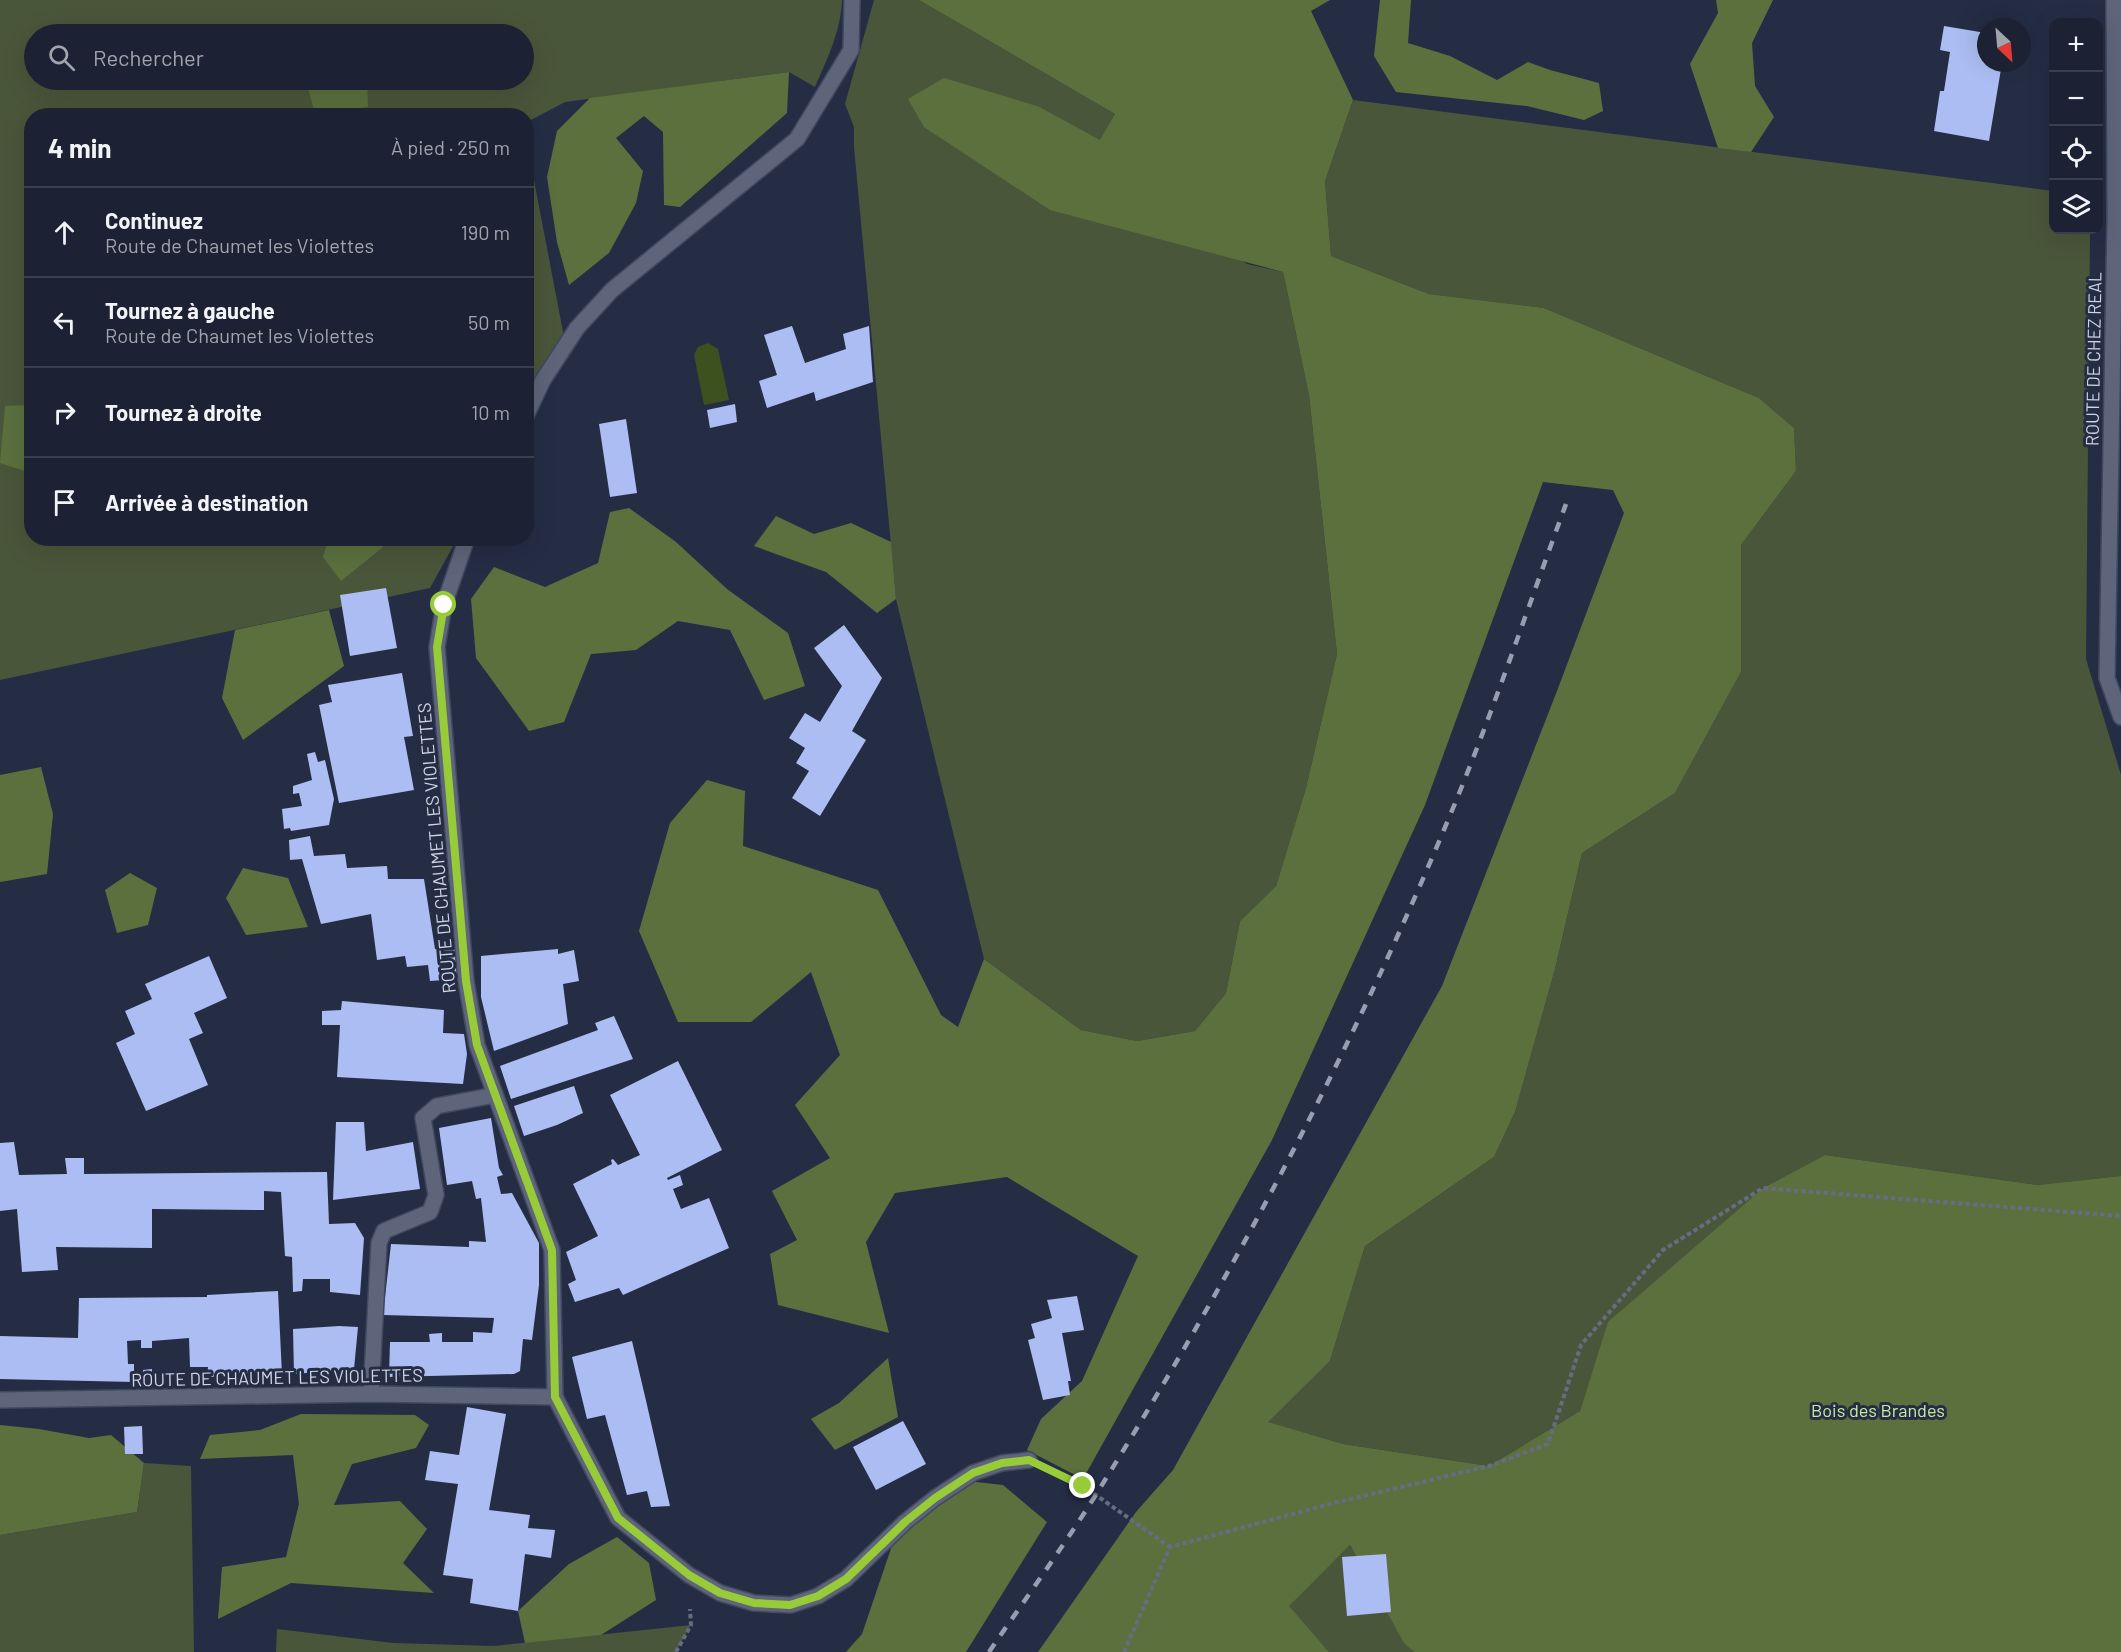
<!DOCTYPE html>
<html lang="fr">
<meta charset="utf-8">
<style>
body{margin:0;font-family:Barlow,sans-serif;background:#252a3c;color:#f1f3f6}
.controls{position:absolute;right:18px;top:18px;display:grid;overflow:hidden;border-radius:12px;box-shadow:0 6px 24px #0002}
.controls button{width:54px;height:54px;display:grid;place-items:center;padding:0;border:0;border-bottom:2px solid #3a3f4f;background:#1c2234;color:#f1f3f6;font:30px sans-serif}
.compass{position:absolute;left:1977px;top:18px;width:54px;height:54px;border-radius:50%;background:#1c2234;box-shadow:0 6px 24px #0002;rotate:154deg}
.stop{position:absolute;width:18px;height:18px;margin:-14px;border:4px solid #97cc38;border-radius:50%;background:#fff}
.stop.end{background:#97cc38;border-color:#fff;box-shadow:0 2px 6px #0008}
.list{margin:0;padding:0;list-style:none}
h2{display:flex;justify-content:space-between;align-items:center;height:78px;margin:0;padding:0 24px;font-size:26px}
h2 small{font-size:20px;font-weight:400;color:#a0a4ac}
.list li{display:grid;grid-template-columns:39px 1fr auto;gap:18px;align-items:center;box-sizing:border-box;height:90px;padding:0 24px;border-top:2px solid #3a3f4f}
.list b{display:block;font-size:22px;white-space:nowrap}
.list p{margin:0;font-size:20px;white-space:nowrap;color:#a0a4ac}
.list em{font-size:20px;font-style:normal;color:#a0a4ac}
.icon{flex:none;width:33px;height:33px;fill:none;stroke:currentColor;stroke-width:2;stroke-linecap:round;stroke-linejoin:round}
.map{position:relative;flex:none;width:2121px;height:1652px;overflow:hidden}
.search{position:absolute;background:#1c2234;box-shadow:0 6px 24px #0002;left:24px;top:24px;width:510px;height:66px;display:flex;align-items:center;gap:15px;box-sizing:border-box;padding:0 21px;border-radius:33px;color:#a0a4ac;font-size:22px}
.panel{position:absolute;background:#1c2234;box-shadow:0 6px 24px #0002;left:24px;top:108px;width:510px;height:438px;border-radius:24px}
.map>svg:first-child{display:block}
</style>
<div class="map">
<svg width="2121" height="1652" viewBox="0 0 2121 1652">
<rect width="100%" height="100%" fill="#252d45"/>
<g fill="#4a563a" fill-rule="evenodd">
<path d="M0,0H842C841,31 827,59 815,87L789,72L565,102L527,122L526,116H32V538L457,539L430,588L0,680ZM34,34H524V80H34Z"/>
<polygon points="874,0 919,0 1115,114 1101,141 1040,107 1247,264 1283,272 1309,395 1337,654 1306,788 1276,886 1240,921 1226,993 1195,1031 1137,1041 1081,1030 984,959 896,599 854,147 854,127 845,104"/>
<polygon points="1353,100 2053,191 2054,230 2090,230 2086,659 2121,775 2121,1176 2037,1185 1825,1155 1763,1188 1609,1322 1580,1411 1489,1466 1343,1444 1267,1422 1330,1361 1365,1246 1494,1157 1515,1112 1555,969 1582,853 1675,793 1741,672 1741,545 1796,471 1794,428 1759,398 1544,308 1429,294 1331,256 1325,181"/>
<polygon points="527,151 529,154 564,337 527,408"/>
<polygon points="144,1463 191,1466 194,1652 0,1652 0,1535 137,1512"/>
<polygon points="1350,1545 1404,1642 1414,1652 1329,1652 1288,1606"/>
<polygon points="691,1625 676,1652 276,1652 277,1629 393,1643 494,1646"/>
</g>
<g fill="#5c703e">
<polygon points="919,0 1330,0 1311,11 1353,100 1325,181 1331,256 1429,294 1544,308 1759,398 1794,428 1796,471 1741,545 1741,672 1675,793 1582,853 1555,969 1515,1112 1494,1157 1365,1246 1330,1361 1268,1422 1343,1444 1489,1466 1580,1411 1608,1322 1763,1188 1825,1155 2037,1185 2121,1176 2121,1652 1414,1652 1404,1643 1350,1545 1289,1606 1329,1652 1038,1652 1136,1512 1173,1470 1442,986 1557,691 1624,513 1613,490 1543,482 1425,805 1272,1140 1083,1479 1027,1450 1041,1419 1082,1381 1138,1256 1007,1177 895,1193 866,1242 889,1333 778,1305 770,1254 797,1240 772,1191 830,1158 795,1105 840,1055 811,972 751,1022 678,1022 639,931 670,823 707,780 745,791 743,846 878,890 941,1015 958,1027 984,959 1081,1030 1137,1041 1195,1031 1226,993 1240,921 1276,886 1306,788 1337,654 1309,395 1283,272 1050,210 924,127 908,99 944,78 1040,107 1100,140 1115,114"/>
<polygon points="1380,0 1411,0 1408,43 1450,56 1497,80 1528,62 1550,70 1599,83 1603,111 1584,120 1527,106 1396,92 1374,56"/>
<polygon points="1716,0 1773,0 1752,43 1755,86 1774,117 1751,152 1718,148 1690,64 1718,13"/>
<polygon points="789,72 787,113 680,207 664,205 663,132 644,116 616,138 643,171 636,203 609,253 569,285 557,242 547,177 557,131 590,98"/>
<polygon points="310,80 367,80 368,107 315,114 307,84"/>
<polygon points="26,405 31,409 31,473 0,463 5,406"/>
<polygon points="629,508 676,542 727,589 788,633 805,686 764,700 730,630 678,621 636,650 591,654 564,722 529,731 476,658 471,599 494,567 545,587 598,563 610,512"/>
<polygon points="776,516 814,534 851,523 891,542 896,599 877,613 826,572 754,546"/>
<polygon points="328,539 378,539 383,547 341,581 323,557"/>
<polygon points="329,610 344,666 243,740 222,698 235,630"/>
<polygon points="41,767 53,814 47,874 0,882 0,775"/>
<polygon points="243,868 288,878 308,927 246,935 226,898"/>
<polygon points="130,873 157,888 148,925 117,933 105,890"/>
<polygon points="888,1358 898,1417 835,1450 811,1419 839,1403"/>
<polygon points="301,1414 415,1415 429,1425 416,1448 352,1464 334,1505 400,1501 427,1529 403,1563 434,1593 291,1583 218,1619 222,1567 286,1557 299,1504 293,1455 200,1459 210,1435 260,1430"/>
<polygon points="0,1425 39,1429 89,1438 111,1435 144,1463 137,1512 0,1535"/>
<polygon points="958,1480 1003,1485 1047,1522 966,1652 846,1652 862,1634 899,1525"/>
<polygon points="617,1537 649,1563 656,1600 601,1635 525,1643 518,1611 569,1564"/>
</g>
<polygon fill="#3d511f" points="708,343 718,349 729,400 704,405 694,355 698,347"/>
<g fill="#abbdf2">
<polygon points="1944,26 1986,33 1986,63 2002,63 1989,141 1934,131 1940,91 1944,91 1950,52 1940,50"/>
<polygon points="792,326 805,363 846,349 843,334 869,326 873,382 816,401 814,392 767,408 759,381 777,375 764,335"/>
<polygon points="735,404 737,422 710,428 707,410"/>
<polygon points="626,419 637,493 610,497 599,424"/>
<polygon points="386,588 397,648 350,656 340,595"/>
<polygon points="844,625 882,678 852,731 866,740 820,816 792,798 809,771 796,763 805,748 789,738 805,713 820,722 842,686 814,648"/>
<polygon points="402,673 413,736 404,737 414,790 339,803 319,705 332,702 328,685"/>
<polygon points="315,752 318,762 325,760 334,799 329,825 291,831 290,828 284,829 282,809 302,806 299,793 293,794 293,786 312,780 307,754"/>
<polygon points="310,836 314,856 345,854 347,868 387,866 388,879 424,879 435,949 456,950 459,979 430,981 428,965 407,967 405,956 377,960 371,914 321,924 302,859 290,860 289,840"/>
<polygon points="558,949 558,954 574,950 579,981 563,984 568,1024 494,1051 481,997 481,956"/>
<polygon points="209,956 227,998 194,1013 203,1033 189,1039 208,1085 146,1111 116,1043 135,1034 125,1011 152,999 145,984"/>
<polygon points="342,1001 444,1010 443,1033 464,1034 467,1054 463,1084 337,1077 340,1025 322,1025 322,1011 341,1010"/>
<polygon points="614,1016 633,1059 511,1099 500,1066 598,1030 595,1023"/>
<polygon points="678,1061 722,1150 667,1178 668,1180 680,1175 683,1185 673,1189 681,1209 709,1198 729,1248 623,1295 619,1288 575,1302 568,1284 576,1280 566,1252 598,1236 573,1184 612,1164 611,1160 613,1159 618,1165 640,1155 610,1095"/>
<polygon points="574,1086 583,1113 557,1125 524,1136 514,1106"/>
<polygon points="491,1118 499,1168 503,1175 497,1177 501,1194 512,1193 539,1243 539,1285 532,1340 523,1339 520,1371 514,1374 389,1377 390,1342 430,1342 429,1334 442,1333 442,1342 473,1342 473,1332 492,1333 494,1318 383,1315 391,1244 469,1247 469,1241 486,1242 481,1198 476,1199 472,1181 447,1185 439,1128"/>
<polygon points="336,1122 364,1122 366,1151 413,1142 420,1189 333,1200"/>
<polygon points="14,1142 19,1175 67,1174 65,1158 84,1158 84,1174 327,1172 329,1224 355,1223 364,1238 360,1295 330,1292 330,1279 303,1279 302,1291 293,1292 292,1257 285,1256 281,1192 264,1191 264,1210 152,1209 152,1248 56,1247 58,1270 22,1272 17,1209 0,1211 0,1143"/>
<polygon points="278,1291 282,1375 207,1377 208,1367 190,1367 189,1338 152,1341 152,1348 141,1348 141,1340 127,1341 128,1364 134,1364 134,1382 0,1379 0,1336 78,1338 79,1298 207,1297 207,1295"/>
<polygon points="1077,1296 1084,1330 1062,1333 1071,1381 1068,1381 1070,1395 1043,1400 1028,1340 1035,1338 1031,1324 1052,1318 1047,1300"/>
<polygon points="339,1326 358,1327 354,1369 294,1374 293,1329"/>
<polygon points="632,1341 647,1405 670,1506 651,1507 647,1491 627,1495 605,1415 587,1419 578,1382 572,1357"/>
<polygon points="152,1369 152,1382 143,1382 143,1370"/>
<polygon points="467,1407 506,1414 489,1510 530,1515 528,1528 555,1530 551,1558 525,1554 518,1611 470,1603 473,1579 443,1575 458,1484 425,1480 430,1451 459,1455"/>
<polygon points="903,1421 926,1464 876,1490 853,1447"/>
<polygon points="142,1426 143,1454 125,1454 124,1427"/>
<polygon points="1386,1554 1391,1612 1347,1616 1342,1557"/>
</g>
<g fill="none" stroke-linecap="round" stroke-linejoin="round">
<g stroke="#40485f" stroke-width="18">
<polyline id="lane" points="371,1394 379,1243 384,1231 430,1212 436,1195 423,1118 437,1106 495,1095"/>
</g>
<g stroke="#40485f" stroke-width="18">
<g id="street">
<polyline points="2114,0 2115,218 2107,678 2121,717"/>
<polyline points="526,416 543,380 577,328 612,290 797,139 851,50 852,0"/>
<polyline points="555,1397 618,1518 689,1575 720,1593 754,1603 791,1605 818,1596 846,1579 905,1522 935,1498 973,1473 1002,1463 1029,1460"/>
<polyline points="0,1400 371,1394 555,1397 552,1250 477,1045 466,981 437,647 444,605 467,538"/>
</g>
</g>
<g stroke="#666d82" stroke-width="4" stroke-dasharray="4.5 3" stroke-linecap="butt">
<polyline points="1054,1472 1083,1486 1170,1547"/>
<polyline points="676,1652 691,1625 690,1609"/>
<polyline points="1124,1652 1170,1547 1330,1504 1489,1466 1548,1444 1581,1345 1663,1250 1763,1188 2121,1216"/>
</g>
<use href="#lane" stroke="#5e657a" stroke-width="15"/>
<use href="#street" stroke="#5e657a" stroke-width="15"/>
<path stroke="#989eb0" stroke-width="4.5" stroke-dasharray="10 10" stroke-linecap="butt" d="M989,1652C1028,1595 1069,1539 1105,1480C1237,1268 1355,1044 1451,813C1493,712 1528,607 1566,504"/>
</g>
<g fill="none" stroke-linecap="round" stroke-linejoin="round">
<polyline stroke="#97cc38" stroke-width="8" points="444,605 437,647 466,981 477,1045 552,1250 555,1397 618,1518 689,1575 720,1593 754,1603 790,1605 818,1596 846,1579 905,1522 935,1498 973,1473 1002,1463 1029,1460 1083,1486"/>
</g>
<g text-anchor="middle" dominant-baseline="central" stroke-width="6" stroke-linejoin="round" paint-order="stroke">
<g font-size="18" fill="#d0d5e5" stroke="#252d45">
<text transform="translate(2093 359) rotate(-89)">ROUTE DE CHEZ REAL</text>
<text transform="translate(436 848) rotate(-95)">ROUTE DE CHAUMET LES VIOLETTES</text>
<text transform="translate(277 1377) rotate(-1)">ROUTE DE CHAUMET LES VIOLETTES</text>
</g>
<g font-size="18" fill="#c8ea9c" stroke="#252d45">
<text x="1878" y="1410">Bois des Brandes</text>
</g>
</g>
</svg>
<div class="controls">
<button>+</button>
<button>−</button>
<button><svg class="icon" aria-label="locate" viewBox="0 0 24 24"><circle cx="12" cy="12" r="6"/><path d="M12 2v4M12 18v4M2 12h4M18 12h4"/></svg></button>
<button><svg class="icon" aria-label="layers" viewBox="0 0 24 24"><path d="M12 4l9 5-9 5-9-5zM3 14l9 5 9-5"/></svg></button>
</div>
<svg class="compass" viewBox="-18 -18 36 36"><path d="M0-13l5 13h-10z" fill="#e53935"/><path d="M0 13l5-13h-10z" fill="#a0a4ac"/></svg>
<div class="stop" style="left:444px;top:605px"></div>
<div class="stop end" style="left:1083px;top:1486px"></div>
<div class="search"><svg class="icon" aria-label="search" viewBox="0 0 24 24"><circle cx="10" cy="10" r="6"/><path d="M15 15l6 6"/></svg>Rechercher</div>
<section class="panel">
<h2>4 min<small>À pied · 250 m</small></h2>
<ul class="list">
<li><svg class="icon" aria-label="ahead" viewBox="0 0 24 24"><path d="M12 20V5M6 11l6-6 6 6"/></svg><div><b>Continuez</b><p>Route de Chaumet les Violettes</p></div><em>190 m</em></li>
<li><svg class="icon" aria-label="left" viewBox="0 0 24 24"><path d="M17 20v-9H6M10 6l-5 5 5 5"/></svg><div><b>Tournez à gauche</b><p>Route de Chaumet les Violettes</p></div><em>50 m</em></li>
<li><svg class="icon" aria-label="right" viewBox="0 0 24 24"><path d="M7 20v-9h11M14 6l5 5-5 5"/></svg><div><b>Tournez à droite</b></div><em>10 m</em></li>
<li><svg class="icon" aria-label="arrive" viewBox="0 0 24 24"><path d="M6 21V4h12l-3 4 3 4H6"/></svg><div><b>Arrivée à destination</b></div></li>
</ul>
</section>
</div>
